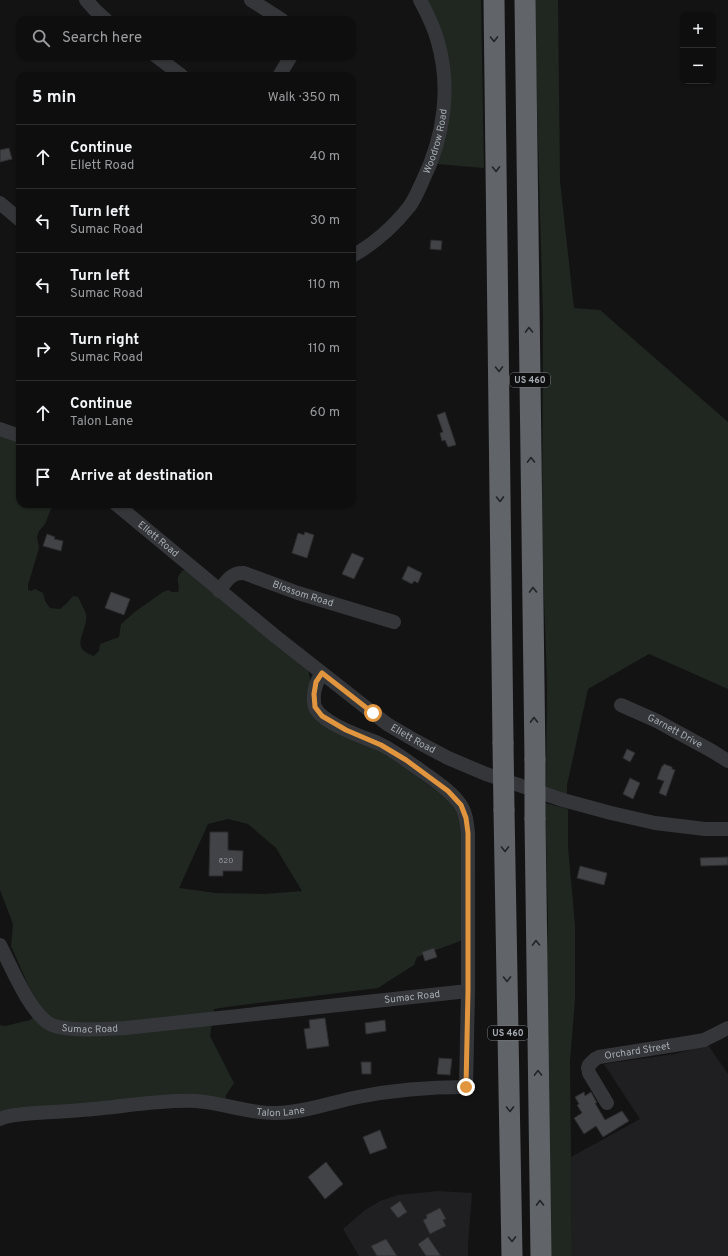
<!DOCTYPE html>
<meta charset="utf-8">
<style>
body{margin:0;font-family:Overpass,sans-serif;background:#171718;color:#f1f3f6}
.controls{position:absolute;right:12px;top:12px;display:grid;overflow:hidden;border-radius:8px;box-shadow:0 1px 3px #0004}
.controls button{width:36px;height:36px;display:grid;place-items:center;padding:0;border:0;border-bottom:1px solid #2e2e2f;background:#0e0e0f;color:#f1f3f6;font:20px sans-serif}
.stop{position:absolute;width:12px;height:12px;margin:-9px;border:3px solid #e1953e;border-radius:50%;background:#fff}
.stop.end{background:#e1953e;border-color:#fff;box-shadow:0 1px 4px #0008}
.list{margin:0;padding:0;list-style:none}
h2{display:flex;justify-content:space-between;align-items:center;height:52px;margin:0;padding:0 16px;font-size:17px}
h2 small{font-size:13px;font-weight:400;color:#9b9c9e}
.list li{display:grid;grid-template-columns:26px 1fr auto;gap:12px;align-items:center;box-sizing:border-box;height:64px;padding:0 16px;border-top:1px solid #2e2e2f}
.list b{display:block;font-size:15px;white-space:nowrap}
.list p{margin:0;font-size:13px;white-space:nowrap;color:#9b9c9e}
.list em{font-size:13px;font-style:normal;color:#9b9c9e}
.icon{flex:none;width:22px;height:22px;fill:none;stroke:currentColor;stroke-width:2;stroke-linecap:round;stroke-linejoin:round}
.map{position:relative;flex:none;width:728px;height:1256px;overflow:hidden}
.search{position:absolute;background:#0e0e0f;box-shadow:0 1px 3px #0004;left:16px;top:16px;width:340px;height:44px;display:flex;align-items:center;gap:10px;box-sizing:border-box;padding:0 14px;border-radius:12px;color:#9b9c9e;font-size:15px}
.panel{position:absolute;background:#0e0e0f;box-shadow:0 1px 3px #0004;left:16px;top:72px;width:340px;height:436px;border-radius:12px}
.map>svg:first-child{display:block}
</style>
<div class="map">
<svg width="728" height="1256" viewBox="0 0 728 1256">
<rect width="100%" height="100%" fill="#131314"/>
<g fill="#1f1f21">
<polygon points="708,1045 728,1074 728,1256 572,1256 571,1157 640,1119 604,1064 675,1054"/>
<polygon points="438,1191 472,1193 468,1244 468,1256 359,1256 343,1229 365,1210 380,1201 398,1195"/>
</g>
<g fill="#1f2720" fill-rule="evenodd">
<polygon points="425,0 481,0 484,168 437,164 448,118"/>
<polygon points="534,0 558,0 560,181 574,308 600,310 728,422 728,689 649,654 588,689 567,785 567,796 546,789 547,683 542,540 543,318"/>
<path d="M0,433L20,441V504H53L45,524L39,531L37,537L39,548L28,585V590L31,591L35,589L43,593L45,601L50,608L60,609L68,602L73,596L78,597C81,603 84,609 86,614C89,632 67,647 94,656L99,651L100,644L119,637L121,624L136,611L163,592L168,590L172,592H178C181,582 173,580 183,570L188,571L308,670C312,682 310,691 308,703L378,748L451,801L462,823L463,940L417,957L414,965L378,988L234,1006L214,1009L210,1036L234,1083L226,1095L225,1104L0,1115V1025L5,1026L30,1020L42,1010L29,987L11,946L13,924L0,890ZM228,819L248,824L276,848L302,891L264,894L216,893L179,888L208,824Z"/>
<polygon points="545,803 568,809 568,847 575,925 575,1000 570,1061 572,1256 550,1256 547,957 548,918"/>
</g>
<g fill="#424347" stroke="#2d2d30">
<polygon points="9,148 12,159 0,162 0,150"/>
<polygon points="431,240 442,241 441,250 430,249"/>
<polygon points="445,412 456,445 448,447 445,440 442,441 440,433 443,432 437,415"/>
<polygon points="305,532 314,535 307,558 292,553 298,533 304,535"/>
<polygon points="47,534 55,537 54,539 63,541 61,551 43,546"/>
<polygon points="352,553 364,558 354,579 342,574"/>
<polygon points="408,566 422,573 418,583 414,581 412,584 402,579"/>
<polygon points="111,592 130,599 124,615 105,608"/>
<polygon points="627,749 635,753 630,762 623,758"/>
<polygon points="664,764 672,767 672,769 675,770 666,796 659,793 664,781 657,779 662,766 663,766"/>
<polygon points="630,778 640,783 633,799 623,794"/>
<polygon points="210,832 228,832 228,850 243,851 242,871 223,871 223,876 209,876"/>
<polygon points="728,857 728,865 701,866 700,858"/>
<polygon points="580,866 607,873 604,885 577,878"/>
<polygon points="434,948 437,957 425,961 422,952"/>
<polygon points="325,1018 329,1046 307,1049 304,1029 310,1028 309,1020"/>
<polygon points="385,1020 386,1031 366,1034 365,1023"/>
<polygon points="439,1058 452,1059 450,1075 437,1074"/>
<polygon points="361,1062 371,1062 371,1074 362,1074"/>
<polygon points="584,1092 585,1096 591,1092 597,1103 595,1103 605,1120 622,1111 629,1121 603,1137 596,1126 584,1134 574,1118 582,1113 577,1105 579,1104 575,1097"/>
<polygon points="380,1130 387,1148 370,1154 363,1137"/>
<polygon points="326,1162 343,1184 325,1199 308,1177"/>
<polygon points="400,1201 407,1212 398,1218 390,1208"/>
<polygon points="440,1208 446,1219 443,1220 446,1226 430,1234 423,1220 427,1218 426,1215"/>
<polygon points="428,1237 441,1256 426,1256 418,1244"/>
<polygon points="386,1239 397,1256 377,1256 371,1246"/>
</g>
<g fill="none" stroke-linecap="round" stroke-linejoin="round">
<g stroke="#343639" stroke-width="14">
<polyline points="86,0 96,11 106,20"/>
<polyline points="251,0 282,20"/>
<polyline points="156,56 182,76"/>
<polyline points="279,76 291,56"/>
<polyline points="0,203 20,220"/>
<path id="s1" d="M352,256C374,244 393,227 409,207C415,199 419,189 423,180C444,137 451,88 438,42C434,27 427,13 420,0"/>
<polyline points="0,429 20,436"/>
<path id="s2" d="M116,504L275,636L387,724L416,741L448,758L486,774L563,800L611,813L655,823L705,829H728"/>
<path id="s3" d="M219,591C226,582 231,572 244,573L298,593L394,622"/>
<path id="s4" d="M621,705L657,721L712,751L728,761"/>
<path id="s5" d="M0,945C11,966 31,1016 52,1025C69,1032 107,1029 126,1028L468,991"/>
<path id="s6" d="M607,1103L589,1073L588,1068L589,1065L595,1059L599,1057L693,1042L704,1040L728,1028"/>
<path id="s7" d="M0,1119C8,1115 16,1115 24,1114C43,1112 62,1112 81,1110C119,1108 158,1099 196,1101C224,1103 249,1114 277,1113C302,1113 333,1102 358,1097C393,1090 430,1087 466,1087L468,991V833C467,823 466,812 460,804C449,789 431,778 416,767C404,759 393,750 380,744C364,737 322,724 315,707C314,705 314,703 314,701C313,690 316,682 322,673"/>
</g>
<g stroke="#616469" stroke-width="21">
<polyline points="494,0 503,743"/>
<polyline points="525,0 535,759"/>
<polyline points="504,810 512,1256"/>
<polyline points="535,819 541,1256"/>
</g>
<g stroke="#616469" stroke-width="21">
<polyline points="503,743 504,810"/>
<polyline points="535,759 535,819"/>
</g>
</g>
<defs><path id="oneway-chevron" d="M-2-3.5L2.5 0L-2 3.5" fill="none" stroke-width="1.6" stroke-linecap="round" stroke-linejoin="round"/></defs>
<g stroke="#232426">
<use href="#oneway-chevron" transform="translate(494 39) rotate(89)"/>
<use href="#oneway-chevron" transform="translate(496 169) rotate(89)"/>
<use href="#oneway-chevron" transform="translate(529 330) rotate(-91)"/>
<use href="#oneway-chevron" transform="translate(499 369) rotate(89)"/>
<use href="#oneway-chevron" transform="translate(531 460) rotate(-91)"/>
<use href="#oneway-chevron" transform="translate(500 499) rotate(89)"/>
<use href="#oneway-chevron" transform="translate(533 590) rotate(-91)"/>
<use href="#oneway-chevron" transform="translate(534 720) rotate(-91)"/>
<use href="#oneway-chevron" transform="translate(505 849) rotate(89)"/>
<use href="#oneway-chevron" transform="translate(536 943) rotate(-91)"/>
<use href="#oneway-chevron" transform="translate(507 979) rotate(89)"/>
<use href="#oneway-chevron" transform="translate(538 1073) rotate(-91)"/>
<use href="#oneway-chevron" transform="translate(510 1109) rotate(89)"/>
<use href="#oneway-chevron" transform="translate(540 1203) rotate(-91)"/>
<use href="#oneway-chevron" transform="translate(512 1239) rotate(89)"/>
</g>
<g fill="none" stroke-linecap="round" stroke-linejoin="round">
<polyline stroke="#e1953e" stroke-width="5" points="373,713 322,673 316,682 314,694 315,707 322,716 346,730 381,745 406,760 448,791 461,805 466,818 468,833 468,991 466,1087"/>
</g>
<g text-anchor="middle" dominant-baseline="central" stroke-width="3" stroke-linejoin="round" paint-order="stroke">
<g font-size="8" fill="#8d9298">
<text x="226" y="861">820</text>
</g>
<g fill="#0e0e0f" stroke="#787d82" stroke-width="1">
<rect x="510" y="373" width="40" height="14" rx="3"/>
<rect x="488" y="1026" width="40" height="14" rx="3"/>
</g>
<g font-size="9" font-weight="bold" fill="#a6acb3">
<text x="530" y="380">US 460</text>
<text x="508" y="1033">US 460</text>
</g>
<g font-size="10" fill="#a6acb3" stroke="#0e0e0f">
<text stroke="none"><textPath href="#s1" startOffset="147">Woodrow Road</textPath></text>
<text stroke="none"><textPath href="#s2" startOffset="55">Ellett Road</textPath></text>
<text stroke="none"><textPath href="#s3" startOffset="95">Blossom Road</textPath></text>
<text stroke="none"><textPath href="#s4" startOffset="60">Garnett Drive</textPath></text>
<text stroke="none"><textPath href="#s2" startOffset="379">Ellett Road</textPath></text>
<text stroke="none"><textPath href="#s5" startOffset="459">Sumac Road</textPath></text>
<text stroke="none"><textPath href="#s5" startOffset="135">Sumac Road</textPath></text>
<text stroke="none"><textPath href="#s6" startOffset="95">Orchard Street</textPath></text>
<text stroke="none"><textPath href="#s7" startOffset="283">Talon Lane</textPath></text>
</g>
</g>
</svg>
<div class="controls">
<button>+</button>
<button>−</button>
</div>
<div class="stop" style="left:373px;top:713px"></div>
<div class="stop end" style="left:466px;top:1087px"></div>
<div class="search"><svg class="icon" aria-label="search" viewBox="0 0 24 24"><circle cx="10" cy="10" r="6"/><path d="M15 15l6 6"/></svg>Search here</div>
<section class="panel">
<h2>5 min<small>Walk · 350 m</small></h2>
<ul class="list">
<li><svg class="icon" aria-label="ahead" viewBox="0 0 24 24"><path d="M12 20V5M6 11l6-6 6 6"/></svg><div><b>Continue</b><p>Ellett Road</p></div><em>40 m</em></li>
<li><svg class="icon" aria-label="left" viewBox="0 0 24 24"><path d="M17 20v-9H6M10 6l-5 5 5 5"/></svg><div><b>Turn left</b><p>Sumac Road</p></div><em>30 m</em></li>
<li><svg class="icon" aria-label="left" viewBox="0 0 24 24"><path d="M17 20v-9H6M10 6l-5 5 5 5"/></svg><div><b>Turn left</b><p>Sumac Road</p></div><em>110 m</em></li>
<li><svg class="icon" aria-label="right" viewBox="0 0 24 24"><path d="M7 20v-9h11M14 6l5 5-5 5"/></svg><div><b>Turn right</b><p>Sumac Road</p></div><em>110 m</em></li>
<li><svg class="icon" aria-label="ahead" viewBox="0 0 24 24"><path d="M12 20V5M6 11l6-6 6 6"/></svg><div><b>Continue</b><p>Talon Lane</p></div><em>60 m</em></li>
<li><svg class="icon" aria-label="arrive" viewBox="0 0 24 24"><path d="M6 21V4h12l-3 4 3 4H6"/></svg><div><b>Arrive at destination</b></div></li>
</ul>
</section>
</div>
